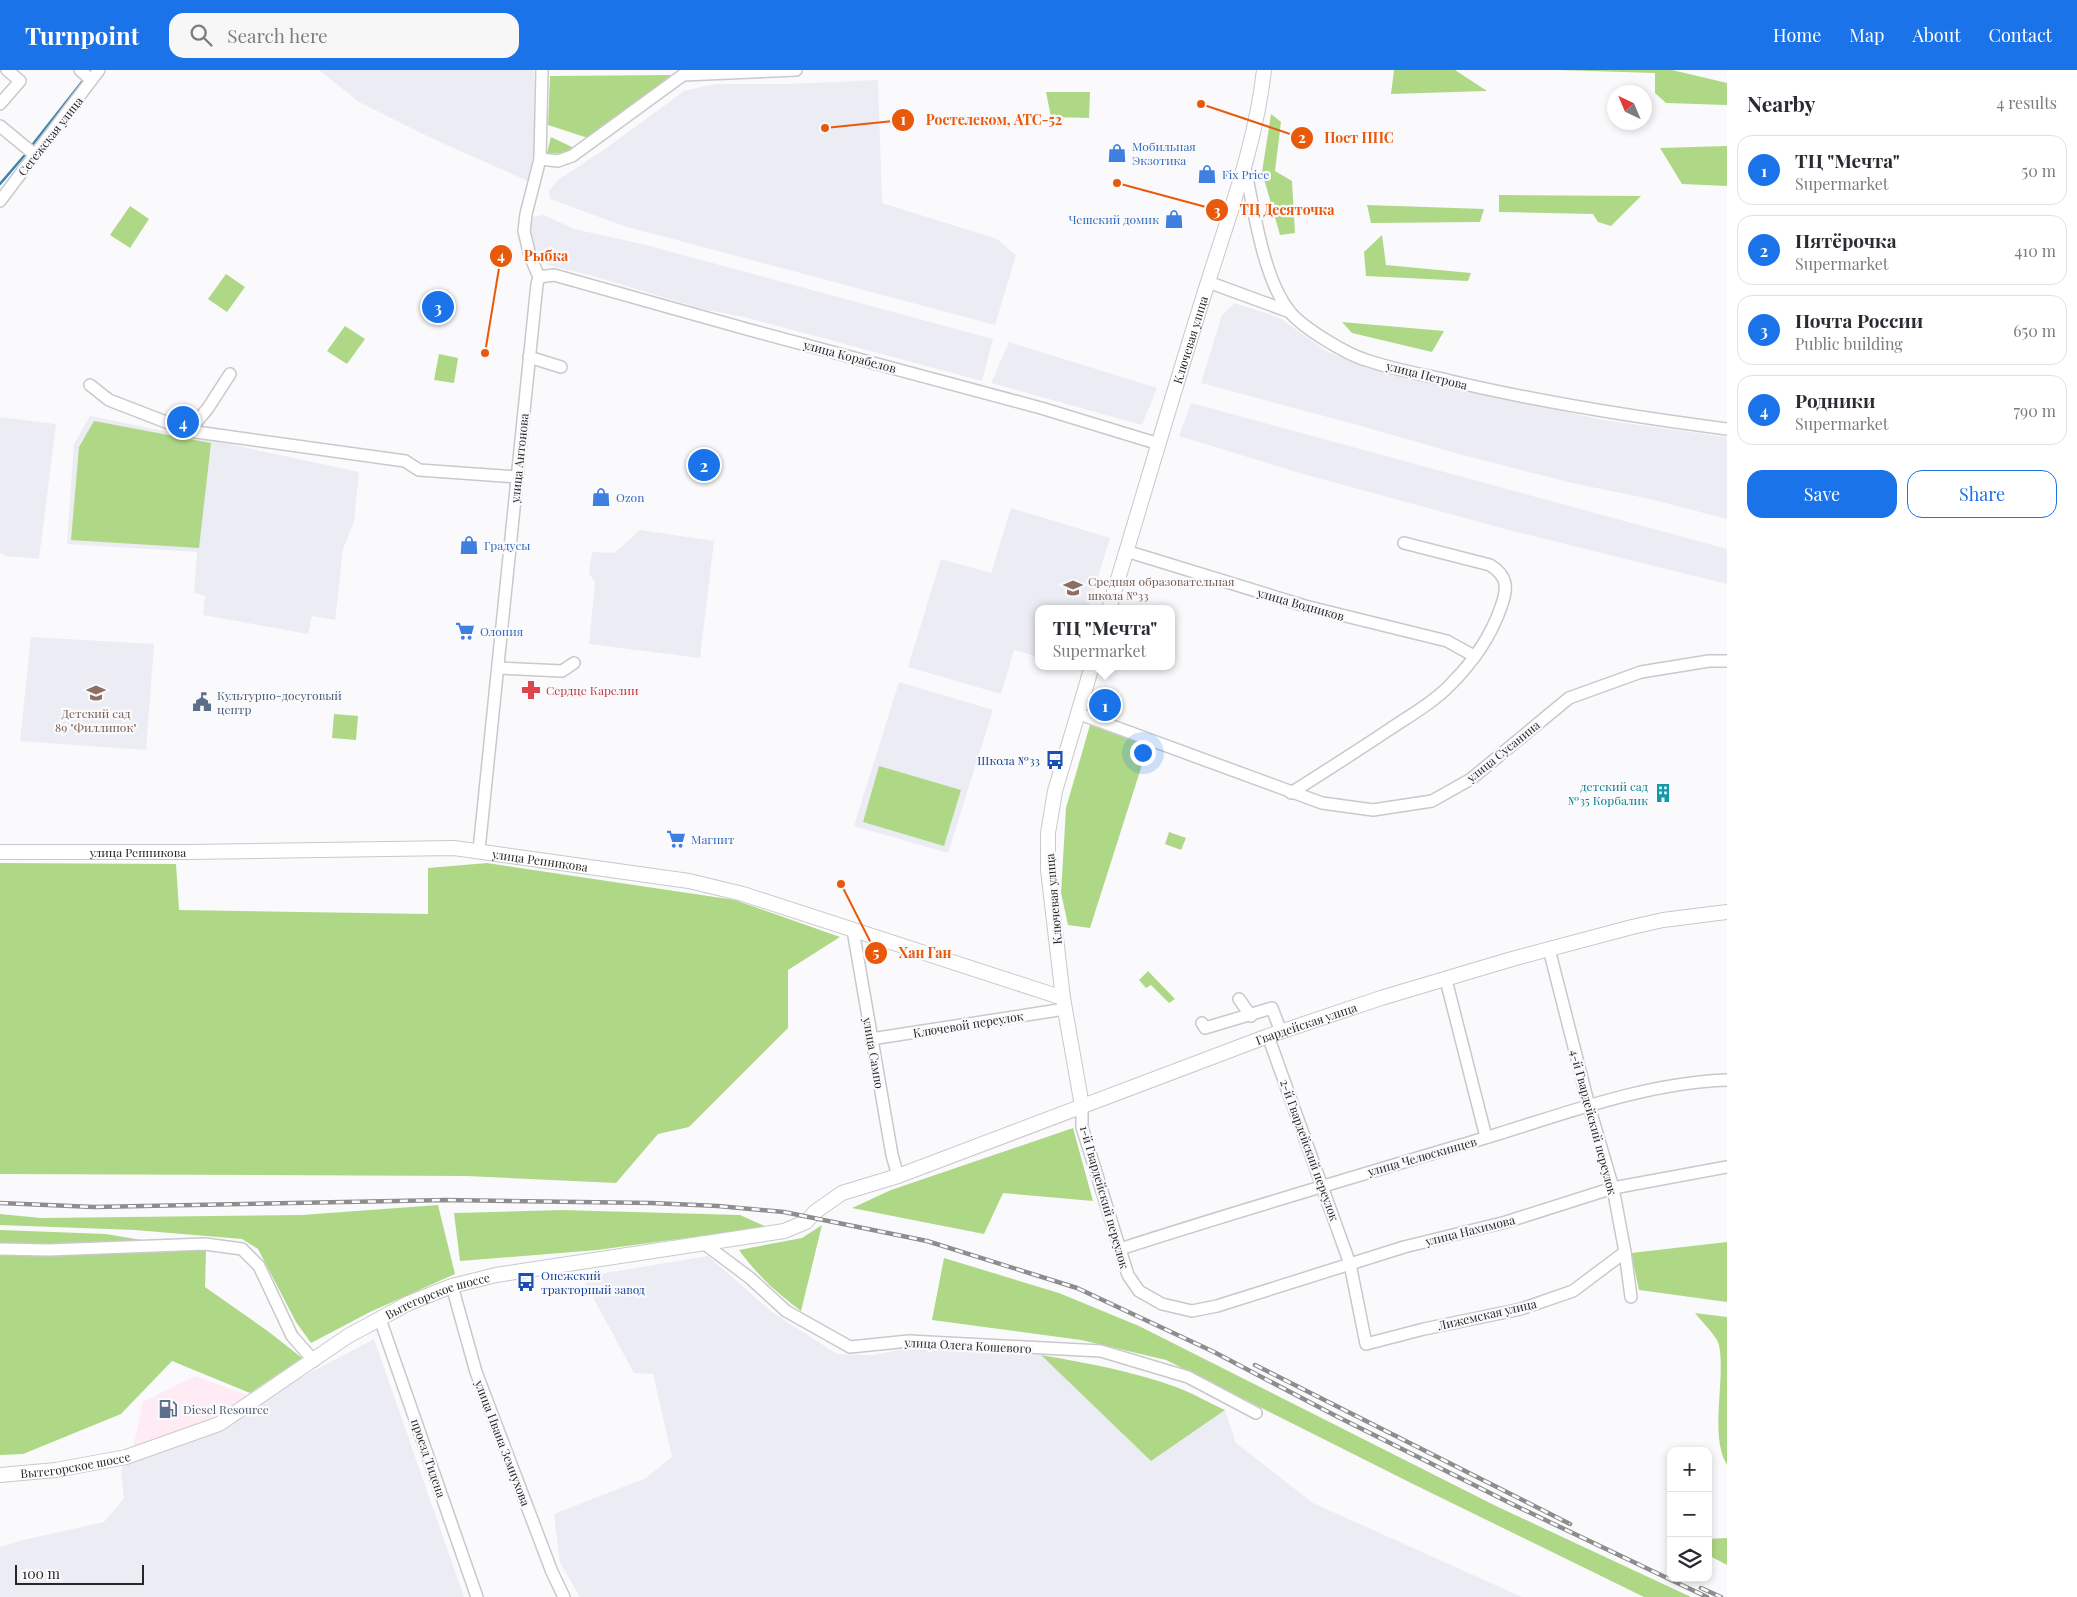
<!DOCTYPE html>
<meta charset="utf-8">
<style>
body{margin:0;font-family:"Playfair Display",serif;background:#f7f7f7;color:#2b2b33}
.controls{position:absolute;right:15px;bottom:15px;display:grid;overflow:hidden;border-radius:10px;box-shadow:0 2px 8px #0003}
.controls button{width:45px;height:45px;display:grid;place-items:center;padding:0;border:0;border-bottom:1px solid #e1e1e2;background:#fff;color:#2b2b33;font:25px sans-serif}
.compass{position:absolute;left:1607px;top:15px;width:45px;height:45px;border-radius:50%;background:#fff;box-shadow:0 2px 8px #0003;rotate:316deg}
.scale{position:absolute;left:15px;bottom:12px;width:129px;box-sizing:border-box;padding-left:5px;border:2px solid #272728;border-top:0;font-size:14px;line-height:18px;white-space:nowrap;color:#272728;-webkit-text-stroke:4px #fafafc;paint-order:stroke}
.you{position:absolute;left:1142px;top:682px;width:18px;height:18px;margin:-12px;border:4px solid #fff;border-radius:50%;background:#1a73e8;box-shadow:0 0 0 8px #1a73e833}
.badge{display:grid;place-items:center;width:32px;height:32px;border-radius:50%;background:#1a73e8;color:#fff;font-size:16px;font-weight:700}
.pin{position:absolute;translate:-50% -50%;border:2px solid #fff;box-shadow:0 1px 5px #0006}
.popup{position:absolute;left:1035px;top:535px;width:140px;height:65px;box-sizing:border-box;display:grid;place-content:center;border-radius:10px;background:#fff;filter:drop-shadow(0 1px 4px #0005);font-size:16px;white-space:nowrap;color:#7c7c81}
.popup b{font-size:19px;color:#2b2b33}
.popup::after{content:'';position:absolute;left:50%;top:100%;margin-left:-10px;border:10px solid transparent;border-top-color:#fff}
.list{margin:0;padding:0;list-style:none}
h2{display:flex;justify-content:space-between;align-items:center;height:65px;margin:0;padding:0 20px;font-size:21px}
h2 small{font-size:16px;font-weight:400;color:#7c7c81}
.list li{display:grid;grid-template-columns:32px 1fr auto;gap:15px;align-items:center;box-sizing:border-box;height:70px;margin:0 10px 10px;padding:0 10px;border:1px solid #e1e1e2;border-radius:15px}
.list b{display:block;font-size:19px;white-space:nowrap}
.list p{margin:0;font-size:16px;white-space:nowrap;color:#7c7c81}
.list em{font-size:16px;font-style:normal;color:#7c7c81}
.actions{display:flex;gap:10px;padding:15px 20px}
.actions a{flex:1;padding:11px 0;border:1px solid #1a73e8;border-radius:15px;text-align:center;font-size:18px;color:#1a73e8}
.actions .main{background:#1a73e8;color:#fff}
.icon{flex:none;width:28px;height:28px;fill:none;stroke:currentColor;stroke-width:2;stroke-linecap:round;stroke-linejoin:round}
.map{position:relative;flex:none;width:1727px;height:1527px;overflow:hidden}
header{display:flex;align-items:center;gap:30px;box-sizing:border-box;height:70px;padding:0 25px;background:#1a73e8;color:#fff}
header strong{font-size:24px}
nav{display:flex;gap:28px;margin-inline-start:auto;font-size:18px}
.search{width:350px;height:45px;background:#f7f7f7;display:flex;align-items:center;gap:12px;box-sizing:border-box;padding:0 18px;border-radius:15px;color:#7c7c81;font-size:19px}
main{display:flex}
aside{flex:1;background:#fff}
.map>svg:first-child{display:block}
</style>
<header>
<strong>Turnpoint</strong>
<div class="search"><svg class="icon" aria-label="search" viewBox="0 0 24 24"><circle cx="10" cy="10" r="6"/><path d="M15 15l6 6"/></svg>Search here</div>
<nav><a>Home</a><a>Map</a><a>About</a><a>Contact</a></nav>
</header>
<main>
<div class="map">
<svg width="1727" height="1527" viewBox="0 0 1727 1527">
<rect width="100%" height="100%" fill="#fafafc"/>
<polygon fill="#feebf4" points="195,1306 247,1325 219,1347 133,1377 143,1332"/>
<g fill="#ececf4">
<polygon points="319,0 534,0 535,79 528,111 433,69 359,32"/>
<polygon points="878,10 882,133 997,169 1016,185 995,255 624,156 550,129 549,121 558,110 608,77 684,21 714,14 790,14"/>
<polygon points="544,145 574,159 646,175 993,269 982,311 744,247 702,239 590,205 547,195 537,182 531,169 529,155 531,147"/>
<polygon points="1235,233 1280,248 1326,281 1368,298 1603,350 1727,367 1727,449 1650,429 1572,413 1459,384 1361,356 1201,313 1222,245"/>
<polygon points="1009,272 1157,318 1142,355 991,313"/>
<polygon points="1191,333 1727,479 1727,514 1509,460 1303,404 1179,366"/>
<polygon points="90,346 215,371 359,402 354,452 343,479 335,550 312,546 308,564 203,545 205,526 194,523 197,482 67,474 74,374"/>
<polygon points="0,347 56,354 39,489 6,486 0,483"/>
<polygon points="1011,438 1110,468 1088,539 1039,539 1039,587 1014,580 1001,624 908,597 941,489 991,503"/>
<polygon points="640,460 714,471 700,588 589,574 595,513 589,503 592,482 614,483"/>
<polygon points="31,567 154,574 146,680 20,671"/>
<polygon points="899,612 993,640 948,783 854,756"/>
<polygon points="708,1186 772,1242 837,1284 873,1285 904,1279 1041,1285 1151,1390 1225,1340 1236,1373 1313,1433 1522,1527 580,1527 560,1493 554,1444 646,1408 672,1387 653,1304 634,1303 582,1207"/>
<polygon points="374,1269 464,1527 0,1527 0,1477 23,1470 104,1452 124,1428 121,1401 128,1378 202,1357 240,1340"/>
</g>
<g fill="#afd886">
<polygon points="1394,0 1455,0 1487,21 1391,24"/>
<polygon points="1558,0 1672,0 1727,13 1727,35 1666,33 1655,23 1655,3"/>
<polygon points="671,5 591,69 548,55 550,6"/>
<polygon points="1046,22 1090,22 1089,48 1051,47"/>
<polygon points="1271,44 1281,52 1275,101 1292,111 1295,163 1280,165 1262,102"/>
<polygon points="551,67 574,78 566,84 547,83"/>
<polygon points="1727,76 1727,116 1682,114 1660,78"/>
<polygon points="1499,125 1641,126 1611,156 1598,152 1593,144 1499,142"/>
<polygon points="1367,135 1484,139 1480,152 1371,153"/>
<polygon points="130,136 149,149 130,178 110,165"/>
<polygon points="1382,165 1386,195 1471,203 1468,211 1366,206 1364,182"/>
<polygon points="226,204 245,217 227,242 208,229"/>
<polygon points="1342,252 1444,261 1432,282 1352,263"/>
<polygon points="345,256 365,269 347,294 327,281"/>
<polygon points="439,284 458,288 454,313 434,310"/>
<polygon points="94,351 211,373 199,478 71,470 79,377"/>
<polygon points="334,644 358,646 356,670 332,668"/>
<polygon points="1090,655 1148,676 1090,858 1068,855 1061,823 1066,738"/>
<polygon points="879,696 961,720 944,776 863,752"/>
<polygon points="1169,762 1186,768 1181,780 1165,774"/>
<polygon points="0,793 176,794 179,840 428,844 428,798 487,793 735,830 840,867 788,900 788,958 689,1057 658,1064 616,1113 466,1106 0,1104"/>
<polygon points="1148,901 1175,929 1169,933 1151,915 1146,918 1139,910"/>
<polygon points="1073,1058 1093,1131 1003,1123 984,1164 852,1138 891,1120"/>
<polygon points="438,1135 455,1204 370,1242 311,1273 296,1252 258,1179 242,1169 135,1160 0,1155 0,1144 41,1148 302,1145"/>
<polygon points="561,1140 740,1145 767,1157 597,1180 460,1191 454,1143"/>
<path d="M822,1155L801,1241C777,1223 757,1205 739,1180L802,1168Z"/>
<polygon points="0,1160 106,1164 206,1181 205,1217 269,1262 302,1288 250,1323 172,1291 121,1344 23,1384 0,1385"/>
<polygon points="1727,1172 1727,1232 1639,1220 1631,1183"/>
<polygon points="944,1188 1059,1223 1139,1256 1496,1436 1691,1527 1644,1527 1413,1414 1166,1290 1081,1270 932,1250"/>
<path d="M1695,1243L1727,1247V1395C1709,1365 1726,1309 1719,1275C1717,1266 1701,1251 1695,1243Z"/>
<path d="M1041,1285C1087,1293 1132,1301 1176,1317C1193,1323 1209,1333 1225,1340L1151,1391Z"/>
<polygon points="1727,1468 1727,1495 1708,1485 1708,1469"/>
</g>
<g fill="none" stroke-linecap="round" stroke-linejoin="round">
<g stroke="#3d85aa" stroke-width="2.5">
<polyline points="33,74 85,8"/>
<polyline points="0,114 24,86"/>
</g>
<g stroke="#c9c9cb" stroke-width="14">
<g id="minor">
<polyline points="80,0 91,10"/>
<polyline points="0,34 20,11 7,0"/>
<polyline points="0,56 34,84"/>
<polyline points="540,89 558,91 572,86 683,5 796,0"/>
<path d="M1245,98C1254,139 1263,209 1290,242C1303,258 1346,284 1366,290C1392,299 1420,304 1447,310C1539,332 1633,347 1727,359"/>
<polyline points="0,131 99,0"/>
<polyline points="539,207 554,205 750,260 1041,338 1159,374"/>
<polyline points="1208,212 1290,242"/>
<polyline points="529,287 561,297"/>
<polyline points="90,315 109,330 189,361 405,391 419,400 517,407"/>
<polyline points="189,361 208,338 230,304"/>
<polyline points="1126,481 1305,536 1447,571 1474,586"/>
<polyline points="498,598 562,601 574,593"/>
<polyline points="1077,643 1322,733 1373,740 1432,731 1471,709 1569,628 1641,602 1709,591 1727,591"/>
<path d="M1291,723C1324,702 1357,681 1390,659C1411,645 1434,632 1451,614C1473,592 1491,566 1501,537C1508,518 1508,506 1490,495L1404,473"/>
<polyline points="479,780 537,214 539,207 530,186 524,161 526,144 540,89 542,0"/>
<polyline points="853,860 892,1085 898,1106"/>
<polyline points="1549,879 1589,1036 1613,1118 1625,1182 1631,1227"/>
<polyline points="1446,910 1486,1067"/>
<polyline points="1239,929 1251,946"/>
<polyline points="1202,953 1205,958 1272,938 1281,962"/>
<polyline points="1268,966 1350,1194 1366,1274 1424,1259 1521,1239 1573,1221 1625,1182"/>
<polyline points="871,969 1065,939"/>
<polyline points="1082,1036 1082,1057 1128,1205 1139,1221 1162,1234 1192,1241 1217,1236 1404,1177 1506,1152 1613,1118 1727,1097"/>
<polyline points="702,1172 750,1208 786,1241 850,1277 909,1271 1101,1281 1188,1307 1256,1343"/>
<polyline points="0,1179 49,1180 205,1174 242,1179 259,1196 292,1266 314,1291"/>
<path d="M1120,1179C1241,1140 1363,1104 1485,1068C1564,1044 1644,1013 1727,1010"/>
<polyline points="452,1216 476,1302 552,1502 564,1527"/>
<polyline points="380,1249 477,1527"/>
</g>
</g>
<g stroke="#c9c9cb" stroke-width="16">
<g id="major">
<path id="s1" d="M1109,539C1142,430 1174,320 1208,212C1230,142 1256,73 1264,0"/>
<path id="s2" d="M0,782H189L454,778L689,811L743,824L1063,928"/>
<polyline points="1082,1036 1063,928 1048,800 1048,763 1055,721 1092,596"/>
<path id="s3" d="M0,1405L56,1400L126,1387L219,1354L348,1266L409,1233L452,1216L496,1205L784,1161L806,1152L815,1142L842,1123L898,1106L1268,966L1381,928L1512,889L1632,857L1663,850L1727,842"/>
</g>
</g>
<use href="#minor" stroke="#fff" stroke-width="11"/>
<use href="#major" stroke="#fff" stroke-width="14"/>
<g stroke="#8d8d8e" stroke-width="4.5">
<g id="rail">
<polyline points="0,1133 94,1137 446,1130 651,1133 718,1136 784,1142 927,1171 1077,1218 1214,1282 1336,1346 1518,1437 1707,1527"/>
<polyline points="1255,1295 1570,1454"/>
<polyline points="1701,1518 1721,1527"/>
</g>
</g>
<use href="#rail" stroke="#fafafc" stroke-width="2.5" stroke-dasharray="8" stroke-linecap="butt"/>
</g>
<defs>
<g id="shop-bare" transform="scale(1.5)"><path d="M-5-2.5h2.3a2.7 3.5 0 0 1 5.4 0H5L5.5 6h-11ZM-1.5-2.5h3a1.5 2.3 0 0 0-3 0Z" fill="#3f7fe0" stroke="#fafafc" stroke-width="2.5" paint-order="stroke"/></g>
<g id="school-bare" transform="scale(1.5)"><path d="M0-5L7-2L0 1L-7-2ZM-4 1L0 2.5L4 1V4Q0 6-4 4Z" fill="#8d6e63" stroke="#fafafc" stroke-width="2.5" paint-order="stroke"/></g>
<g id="supermarket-bare" transform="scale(1.5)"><path d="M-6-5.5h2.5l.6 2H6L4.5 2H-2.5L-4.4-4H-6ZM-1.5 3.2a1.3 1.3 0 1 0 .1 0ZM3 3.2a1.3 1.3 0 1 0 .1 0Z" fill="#3f7fe0" stroke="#fafafc" stroke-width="2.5" paint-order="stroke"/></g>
<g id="pharmacy-bare" transform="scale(1.5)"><path d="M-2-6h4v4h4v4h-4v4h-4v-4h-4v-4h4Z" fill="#e0444e" stroke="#fafafc" stroke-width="2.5" paint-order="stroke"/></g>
<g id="civic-bare" transform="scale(1.5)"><path d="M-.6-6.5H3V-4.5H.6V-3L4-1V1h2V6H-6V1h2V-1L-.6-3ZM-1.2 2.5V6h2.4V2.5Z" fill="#5c6f8a" stroke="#fafafc" stroke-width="2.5" paint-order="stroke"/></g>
<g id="bus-bare" transform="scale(1.5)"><path d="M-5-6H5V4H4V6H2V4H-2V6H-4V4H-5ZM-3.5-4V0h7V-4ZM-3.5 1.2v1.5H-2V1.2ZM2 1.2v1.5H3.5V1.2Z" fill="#1a4fb4" stroke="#fafafc" stroke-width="2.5" paint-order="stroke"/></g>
<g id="building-bare" transform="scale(1.5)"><path d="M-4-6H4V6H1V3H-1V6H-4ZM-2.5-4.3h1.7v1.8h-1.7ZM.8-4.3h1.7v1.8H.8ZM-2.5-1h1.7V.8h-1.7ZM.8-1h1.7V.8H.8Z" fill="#0f9aa8" stroke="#fafafc" stroke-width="2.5" paint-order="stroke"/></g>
<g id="fuel-bare" transform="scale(1.5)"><path d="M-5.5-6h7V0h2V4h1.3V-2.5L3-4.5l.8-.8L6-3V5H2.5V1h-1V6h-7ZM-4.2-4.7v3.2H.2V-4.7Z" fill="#5c6f8a" stroke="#fafafc" stroke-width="2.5" paint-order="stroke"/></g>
</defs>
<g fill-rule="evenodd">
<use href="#shop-bare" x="1117" y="83"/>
<use href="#shop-bare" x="1207" y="104"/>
<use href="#shop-bare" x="1174" y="149"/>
<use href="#shop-bare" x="601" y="427"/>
<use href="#shop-bare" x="469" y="475"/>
<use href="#school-bare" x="1073" y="518"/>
<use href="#supermarket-bare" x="465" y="561"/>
<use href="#pharmacy-bare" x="531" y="620"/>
<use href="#school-bare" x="96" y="623"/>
<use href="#civic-bare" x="202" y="632"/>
<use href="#bus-bare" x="1055" y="690"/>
<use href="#building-bare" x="1663" y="723"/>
<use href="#supermarket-bare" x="676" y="769"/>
<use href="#bus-bare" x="526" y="1212"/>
<use href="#fuel-bare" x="168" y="1339"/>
</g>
<g text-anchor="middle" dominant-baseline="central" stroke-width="4.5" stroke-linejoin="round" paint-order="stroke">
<g font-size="12" fill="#272728" stroke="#fafafc">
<text transform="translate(50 66) rotate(-52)">Сегежская улица</text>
<text stroke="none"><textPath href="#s1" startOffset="281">Ключевая улица</textPath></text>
<text transform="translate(850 286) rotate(15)">улица Корабелов</text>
<text transform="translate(1427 305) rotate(14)">улица Петрова</text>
<text transform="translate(519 388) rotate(-84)">улица Антонова</text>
<text transform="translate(1301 534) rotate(16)">улица Водников</text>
<text transform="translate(1503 681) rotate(-39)">улица Сусанина</text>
<text stroke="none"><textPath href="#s2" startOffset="138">улица Репникова</textPath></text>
<text stroke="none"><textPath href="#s2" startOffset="541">улица Репникова</textPath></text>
<text transform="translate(1053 829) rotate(-95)">Ключевая улица</text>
<text transform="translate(968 954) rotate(-9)">Ключевой переулок</text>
<text stroke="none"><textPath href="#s3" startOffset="1399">Гвардейская улица</textPath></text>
<text transform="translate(874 983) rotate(80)">улица Сампо</text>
<text transform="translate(1594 1052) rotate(75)">4-й Гвардейский переулок</text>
<text transform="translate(1310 1080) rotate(70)">2-й Гвардейский переулок</text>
<text transform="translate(1422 1086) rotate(-16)">улица Челюскинцев</text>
<text transform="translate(1105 1127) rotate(74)">1-й Гвардейский переулок</text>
<text transform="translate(1470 1160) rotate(-14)">улица Нахимова</text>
<text stroke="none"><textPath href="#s3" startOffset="481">Вытегорское шоссе</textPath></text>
<text transform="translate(1487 1244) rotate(-13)">Лижемская улица</text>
<text transform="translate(968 1275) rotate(3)">улица Олега Кошевого</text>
<text transform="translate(503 1373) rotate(69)">улица Ивана Земнухова</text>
<text transform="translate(429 1388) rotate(71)">проезд Тидена</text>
<text stroke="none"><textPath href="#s3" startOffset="76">Вытегорское шоссе</textPath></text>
</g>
<g font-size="12" fill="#366cbe" stroke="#fafafc" text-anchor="start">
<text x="1132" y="76">Мобильная<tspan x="1132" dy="14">Экзотика</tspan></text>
<text x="1222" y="104">Fix Price</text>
<text x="1159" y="149" text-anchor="end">Чешский домик</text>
<text x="616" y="427">Ozon</text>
<text x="484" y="475">Градусы</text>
<text x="480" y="561">Олония</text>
<text x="691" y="769">Магнит</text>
</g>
<g font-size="12" fill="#785e54" stroke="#fafafc" text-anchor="start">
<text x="1088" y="511">Средняя образовательная<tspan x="1088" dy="14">школа №33</tspan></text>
<text x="96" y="643" text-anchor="middle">Детский сад<tspan x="96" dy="14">89 "Филлипок"</tspan></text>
</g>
<g font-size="12" fill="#be3a42" stroke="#fafafc" text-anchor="start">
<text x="546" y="620">Сердце Карелии</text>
</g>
<g font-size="12" fill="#4e5e75" stroke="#fafafc" text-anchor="start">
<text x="217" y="625">Культурно-досуговый<tspan x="217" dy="14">центр</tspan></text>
<text x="183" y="1339">Diesel Resource</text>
</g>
<g font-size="12" fill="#164399" stroke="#fafafc" text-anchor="end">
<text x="1040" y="690">Школа №33</text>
<text x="541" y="1205" text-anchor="start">Онежский<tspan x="541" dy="14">тракторный завод</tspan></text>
</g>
<g font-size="12" fill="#0d838f" stroke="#fafafc" text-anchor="end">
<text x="1648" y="716">детский сад<tspan x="1648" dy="14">№35 Корбалик</tspan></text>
</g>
</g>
<path fill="none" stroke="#e8590c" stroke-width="2" d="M825 58L903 50M1201 34L1302 68M1117 113L1217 140M485 283L501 186M841 814L876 883"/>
<g fill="#e8590c" stroke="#fafafc" stroke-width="2">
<circle cx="825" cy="58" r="5"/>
<circle cx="1201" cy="34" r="5"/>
<circle cx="1117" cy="113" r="5"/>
<circle cx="485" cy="283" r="5"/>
<circle cx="841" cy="814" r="5"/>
<circle cx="903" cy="50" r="12"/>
<circle cx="1302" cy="68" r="12"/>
<circle cx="1217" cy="140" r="12"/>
<circle cx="501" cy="186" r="12"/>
<circle cx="876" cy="883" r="12"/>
</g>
<g font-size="15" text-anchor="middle" font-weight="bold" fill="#fff">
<text x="903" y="55">1</text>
<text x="1302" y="73">2</text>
<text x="1217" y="146">3</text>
<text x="501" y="191">4</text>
<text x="876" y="888">5</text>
</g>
<g font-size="14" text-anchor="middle" font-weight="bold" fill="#e8590c" stroke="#fafafc" stroke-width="4.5" stroke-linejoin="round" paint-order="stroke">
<text x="994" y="55">Ростелеком, АТС-52</text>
<text x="1359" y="73">Пост ППС</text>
<text x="1287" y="145">ТЦ Десяточка</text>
<text x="546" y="191">Рыбка</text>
<text x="925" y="888">Хан Ган</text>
</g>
</svg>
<div class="controls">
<button>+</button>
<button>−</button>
<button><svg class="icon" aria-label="layers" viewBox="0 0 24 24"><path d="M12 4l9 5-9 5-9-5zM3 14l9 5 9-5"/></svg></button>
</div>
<svg class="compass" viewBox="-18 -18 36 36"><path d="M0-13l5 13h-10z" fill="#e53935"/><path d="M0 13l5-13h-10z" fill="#7c7c81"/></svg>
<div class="scale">100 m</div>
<div class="you"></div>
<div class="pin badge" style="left:1105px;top:635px">1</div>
<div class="popup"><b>ТЦ &quot;Мечта&quot;</b>Supermarket</div>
<div class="pin badge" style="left:704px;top:395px">2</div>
<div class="pin badge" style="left:438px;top:237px">3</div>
<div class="pin badge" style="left:183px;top:352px">4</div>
</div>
<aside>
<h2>Nearby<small>4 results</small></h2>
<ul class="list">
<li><span class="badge">1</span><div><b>ТЦ &quot;Мечта&quot;</b><p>Supermarket</p></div><em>50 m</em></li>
<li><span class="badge">2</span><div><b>Пятёрочка</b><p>Supermarket</p></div><em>410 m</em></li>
<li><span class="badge">3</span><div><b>Почта России</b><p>Public building</p></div><em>650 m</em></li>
<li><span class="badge">4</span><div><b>Родники</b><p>Supermarket</p></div><em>790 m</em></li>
</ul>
<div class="actions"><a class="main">Save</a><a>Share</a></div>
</aside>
</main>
